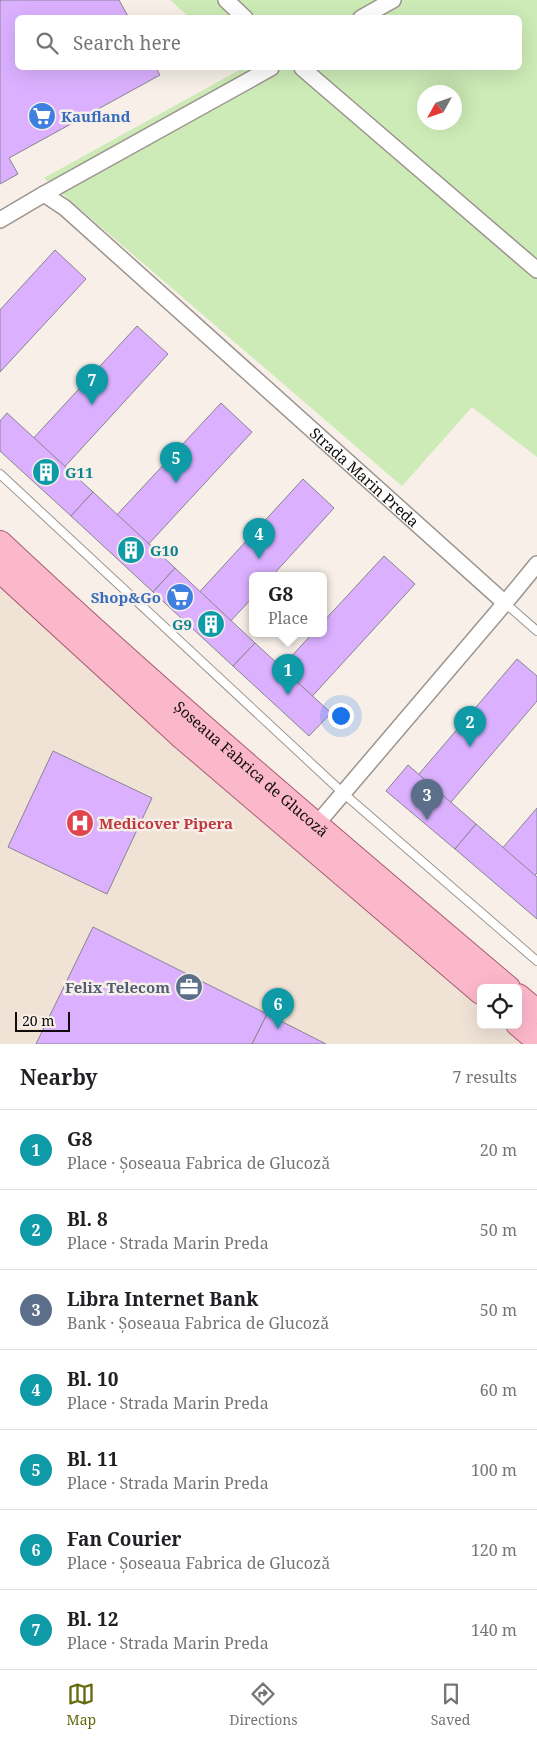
<!DOCTYPE html>
<meta charset="utf-8">
<style>
body{margin:0;font-family:"Noto Serif",serif;background:#f2f2f2;color:#202124}
.controls{position:absolute;right:15px;bottom:15px;display:grid;overflow:hidden;border-radius:8px;box-shadow:0 5px 20px #0002}
.controls button{width:45px;height:45px;display:grid;place-items:center;padding:0;border:0;border-bottom:1px solid #e0e0e0;background:#fff;color:#202124;font:25px sans-serif}
.compass{position:absolute;left:417px;top:85px;width:45px;height:45px;border-radius:50%;background:#fff;box-shadow:0 5px 20px #0002;rotate:230deg}
.scale{position:absolute;left:15px;bottom:12px;width:55px;box-sizing:border-box;padding-left:5px;border:2px solid #0f0c0a;border-top:0;font-size:14px;line-height:18px;white-space:nowrap;color:#0f0c0a;-webkit-text-stroke:4px #f7efe8;paint-order:stroke}
.you{position:absolute;left:340px;top:715px;width:18px;height:18px;margin:-12px;border:4px solid #fff;border-radius:50%;background:#1a73e8;box-shadow:0 0 0 8px #1a73e833}
.badge{display:grid;place-items:center;width:32px;height:32px;border-radius:50%;background:#636a0c;color:#fff;font-size:16px;font-weight:700}
.pin{position:absolute;translate:-50% -41px;filter:drop-shadow(0 1px 2px #0008)}
.pin::after{content:'';position:absolute;top:26px;width:18px;height:15px;background:inherit;clip-path:polygon(0 0,100% 0,50% 100%)}
.popup{position:absolute;left:249px;top:572px;width:78px;height:65px;box-sizing:border-box;display:grid;place-content:center;border-radius:8px;background:#fff;filter:drop-shadow(0 1px 4px #0005);font-size:16px;white-space:nowrap;color:#757577}
.popup b{font-size:19px;color:#202124}
.popup::after{content:'';position:absolute;left:50%;top:100%;margin-left:-10px;border:10px solid transparent;border-top-color:#fff}
.list{margin:0;padding:0;list-style:none}
h2{display:flex;justify-content:space-between;align-items:center;height:65px;margin:0;padding:0 20px;font-size:21px}
h2 small{font-size:16px;font-weight:400;color:#757577}
.list li{display:grid;grid-template-columns:32px 1fr auto;gap:15px;align-items:center;box-sizing:border-box;height:80px;padding:0 20px;border-top:1px solid #e0e0e0}
.list b{display:block;font-size:19px;white-space:nowrap}
.list p{margin:0;font-size:16px;white-space:nowrap;color:#757577}
.list em{font-size:16px;font-style:normal;color:#757577}
.icon{flex:none;width:28px;height:28px;fill:none;stroke:currentColor;stroke-width:2;stroke-linecap:round;stroke-linejoin:round}
.map{position:relative;flex:none;width:537px;height:1044px;overflow:hidden}
.search{position:absolute;background:#fff;box-shadow:0 5px 20px #0002;left:15px;right:15px;top:15px;height:55px;display:flex;align-items:center;gap:12px;box-sizing:border-box;padding:0 18px;border-radius:8px;color:#757577;font-size:19px}
.sheet{height:625px;background:#fff}
nav{display:flex;justify-content:space-around;align-items:center;box-sizing:border-box;height:70px;border-top:1px solid #e0e0e0;background:#fff;font-size:14px;color:#757577}
nav a{display:grid;justify-items:center;gap:2px}
nav .on{color:#636a0c}
.map>svg:first-child{display:block}
</style>
<div class="map">
<svg width="537" height="1044" viewBox="0 0 537 1044">
<rect width="100%" height="100%" fill="#f7efe8"/>
<polygon fill="#f0e3d6" points="0,560 481,988 481,1025 518,1025 518,1012 537,1028 537,1044 0,1044"/>
<path fill="#ccebb6" fill-rule="evenodd" d="M170,0H537V457L472,407L402,486L44,178L243,68H520V18H190ZM424,92H454V122H424Z"/>
<g fill="#dbb1ff" stroke="#89848d">
<polygon points="0,0 119,0 129,18 18,18 18,68 156,68 160,75 9,158 18,174 0,184"/>
<polygon points="55,250 86,279 0,372 0,310"/>
<polygon points="137,326 168,354 48,485 17,456"/>
<polygon points="221,403 252,432 132,562 100,533"/>
<polygon points="7,413 93,492 71,516 0,451 0,421"/>
<polygon points="303,479 334,508 272,576 253,576 253,597 214,639 183,610"/>
<polygon points="93,492 175,568 153,592 71,516"/>
<polygon points="384,556 415,584 295,715 264,686 312,634 323,634 323,622"/>
<polygon points="175,568 255,643 233,666 153,592"/>
<polygon points="255,643 331,713 309,736 233,666"/>
<polygon points="517,659 537,676 537,701 434,822 402,794"/>
<polygon points="53,751 152,798 107,894 8,847"/>
<polygon points="408,765 476,824 455,849 386,791"/>
<polygon points="537,808 537,873 519,894 487,866"/>
<polygon points="476,824 537,877 537,919 455,849"/>
<polygon points="93,927 267,1014 252,1044 36,1044"/>
<polygon points="267,1014 326,1044 252,1044"/>
</g>
<g fill="none" stroke-linecap="round" stroke-linejoin="round">
<g stroke="#9c948e" stroke-width="10">
<g id="service">
<polyline points="0,474 343,793 537,961"/>
<polyline points="505,603 537,631"/>
</g>
</g>
<g stroke="#9c948e" stroke-width="18">
<g id="minor">
<polyline points="226,0 245,18"/>
<polyline points="361,18 393,0"/>
<polyline points="302,68 537,270"/>
<polyline points="44,194 271,68"/>
<path id="s1" d="M0,220L44,194L65,208L505,603L316,825"/>
<polyline points="505,603 537,564"/>
</g>
</g>
<g stroke="#a85d71" stroke-width="26">
<g id="primary">
<path id="s2" d="M0,543C164,697 336,842 508,988"/>
<polyline points="0,570 180,735 481,992"/>
<polyline points="518,996 537,1012"/>
<polyline points="518,1024 537,1040"/>
</g>
</g>
<use href="#service" stroke="#fff" stroke-width="8"/>
<use href="#minor" stroke="#fff" stroke-width="15"/>
<use href="#primary" stroke="#fcb8cb" stroke-width="24"/>
</g>
<defs>
<g id="supermarket-disc" transform="scale(1.4375)"><circle r="9.5" fill="#3f7fe0" stroke="#f7efe8"/><path d="M-6-5.5h2.5l.6 2H6L4.5 2H-2.5L-4.4-4H-6ZM-1.5 3.2a1.3 1.3 0 1 0 .1 0ZM3 3.2a1.3 1.3 0 1 0 .1 0Z" fill="#fff"/></g>
<g id="building-disc" transform="scale(1.4375)"><circle r="9.5" fill="#0f9aa8" stroke="#f7efe8"/><path d="M-4-6H4V6H1V3H-1V6H-4ZM-2.5-4.3h1.7v1.8h-1.7ZM.8-4.3h1.7v1.8H.8ZM-2.5-1h1.7V.8h-1.7ZM.8-1h1.7V.8H.8Z" fill="#fff"/></g>
<g id="hospital-disc" transform="scale(1.4375)"><circle r="9.5" fill="#e0444e" stroke="#f7efe8"/><path d="M-5-5h3v3.5h4V-5h3V5h-3V1.5h-4V5h-3Z" fill="#fff"/></g>
<g id="office-disc" transform="scale(1.4375)"><circle r="9.5" fill="#5c6f8a" stroke="#f7efe8"/><path d="M-6-3h4V-5.5h4V-3h4V5H-6ZM-1-4.5V-3h2v-1.5ZM-6 0V1H6V0Z" fill="#fff"/></g>
</defs>
<g fill-rule="evenodd">
<use href="#supermarket-disc" x="42" y="116"/>
<use href="#building-disc" x="46" y="472"/>
<use href="#building-disc" x="131" y="550"/>
<use href="#supermarket-disc" x="180" y="597"/>
<use href="#building-disc" x="211" y="624"/>
<use href="#hospital-disc" x="80" y="823"/>
<use href="#office-disc" x="189" y="987"/>
</g>
<g text-anchor="middle" dominant-baseline="central" stroke-width="5" stroke-linejoin="round" paint-order="stroke">
<g font-size="15" font-weight="bold" fill="#366cbe" stroke="#f7efe8" text-anchor="start">
<text x="61" y="116">Kaufland</text>
<text x="161" y="597" text-anchor="end">Shop&amp;Go</text>
</g>
<g font-size="15" font-weight="bold" fill="#0d838f" stroke="#f7efe8" text-anchor="start">
<text x="65" y="472">G11</text>
<text x="150" y="550">G10</text>
<text x="192" y="624" text-anchor="end">G9</text>
</g>
<g font-size="15" fill="#0f0c0a" stroke="#f7efe8">
<text stroke="none"><textPath href="#s1" startOffset="479">Strada Marin Preda</textPath></text>
<text stroke="none"><textPath href="#s2" startOffset="338">Șoseaua Fabrica de Glucoză</textPath></text>
</g>
<g font-size="15" font-weight="bold" fill="#be3a42" stroke="#f7efe8" text-anchor="start">
<text x="99" y="823">Medicover Pipera</text>
</g>
<g font-size="15" font-weight="bold" fill="#4e5e75" stroke="#f7efe8" text-anchor="end">
<text x="170" y="987">Felix Telecom</text>
</g>
</g>
</svg>
<div class="controls">
<button><svg class="icon" aria-label="locate" viewBox="0 0 24 24"><circle cx="12" cy="12" r="6"/><path d="M12 2v4M12 18v4M2 12h4M18 12h4"/></svg></button>
</div>
<svg class="compass" viewBox="-18 -18 36 36"><path d="M0-13l5 13h-10z" fill="#e53935"/><path d="M0 13l5-13h-10z" fill="#757577"/></svg>
<div class="scale">20 m</div>
<div class="you"></div>
<div class="pin badge" style="left:288px;top:695px;background:#0f9aa8">1</div>
<div class="popup"><b>G8</b>Place</div>
<div class="pin badge" style="left:470px;top:747px;background:#0f9aa8">2</div>
<div class="pin badge" style="left:427px;top:820px;background:#5c6f8a">3</div>
<div class="pin badge" style="left:259px;top:559px;background:#0f9aa8">4</div>
<div class="pin badge" style="left:176px;top:483px;background:#0f9aa8">5</div>
<div class="pin badge" style="left:278px;top:1029px;background:#0f9aa8">6</div>
<div class="pin badge" style="left:92px;top:405px;background:#0f9aa8">7</div>
<div class="search"><svg class="icon" aria-label="search" viewBox="0 0 24 24"><circle cx="10" cy="10" r="6"/><path d="M15 15l6 6"/></svg>Search here</div>
</div>
<section class="sheet">
<h2>Nearby<small>7 results</small></h2>
<ul class="list">
<li><span class="badge" style="background:#0f9aa8">1</span><div><b>G8</b><p>Place · Șoseaua Fabrica de Glucoză</p></div><em>20 m</em></li>
<li><span class="badge" style="background:#0f9aa8">2</span><div><b>Bl. 8</b><p>Place · Strada Marin Preda</p></div><em>50 m</em></li>
<li><span class="badge" style="background:#5c6f8a">3</span><div><b>Libra Internet Bank</b><p>Bank · Șoseaua Fabrica de Glucoză</p></div><em>50 m</em></li>
<li><span class="badge" style="background:#0f9aa8">4</span><div><b>Bl. 10</b><p>Place · Strada Marin Preda</p></div><em>60 m</em></li>
<li><span class="badge" style="background:#0f9aa8">5</span><div><b>Bl. 11</b><p>Place · Strada Marin Preda</p></div><em>100 m</em></li>
<li><span class="badge" style="background:#0f9aa8">6</span><div><b>Fan Courier</b><p>Place · Șoseaua Fabrica de Glucoză</p></div><em>120 m</em></li>
<li><span class="badge" style="background:#0f9aa8">7</span><div><b>Bl. 12</b><p>Place · Strada Marin Preda</p></div><em>140 m</em></li>
</ul>
</section>
<nav>
<a class="on"><svg class="icon" aria-label="map" viewBox="0 0 24 24"><path d="M3 6l6-2 6 2 6-2v14l-6 2-6-2-6 2zM9 4v14M15 6v14"/></svg>Map</a>
<a><svg class="icon" aria-label="directions" viewBox="0 0 24 24"><path d="M12 3l9 9-9 9-9-9zM9 14v-3h6M13 9l2 2-2 2"/></svg>Directions</a>
<a><svg class="icon" aria-label="saved" viewBox="0 0 24 24"><path d="M7 4h10v16l-5-4-5 4z"/></svg>Saved</a>
</nav>
